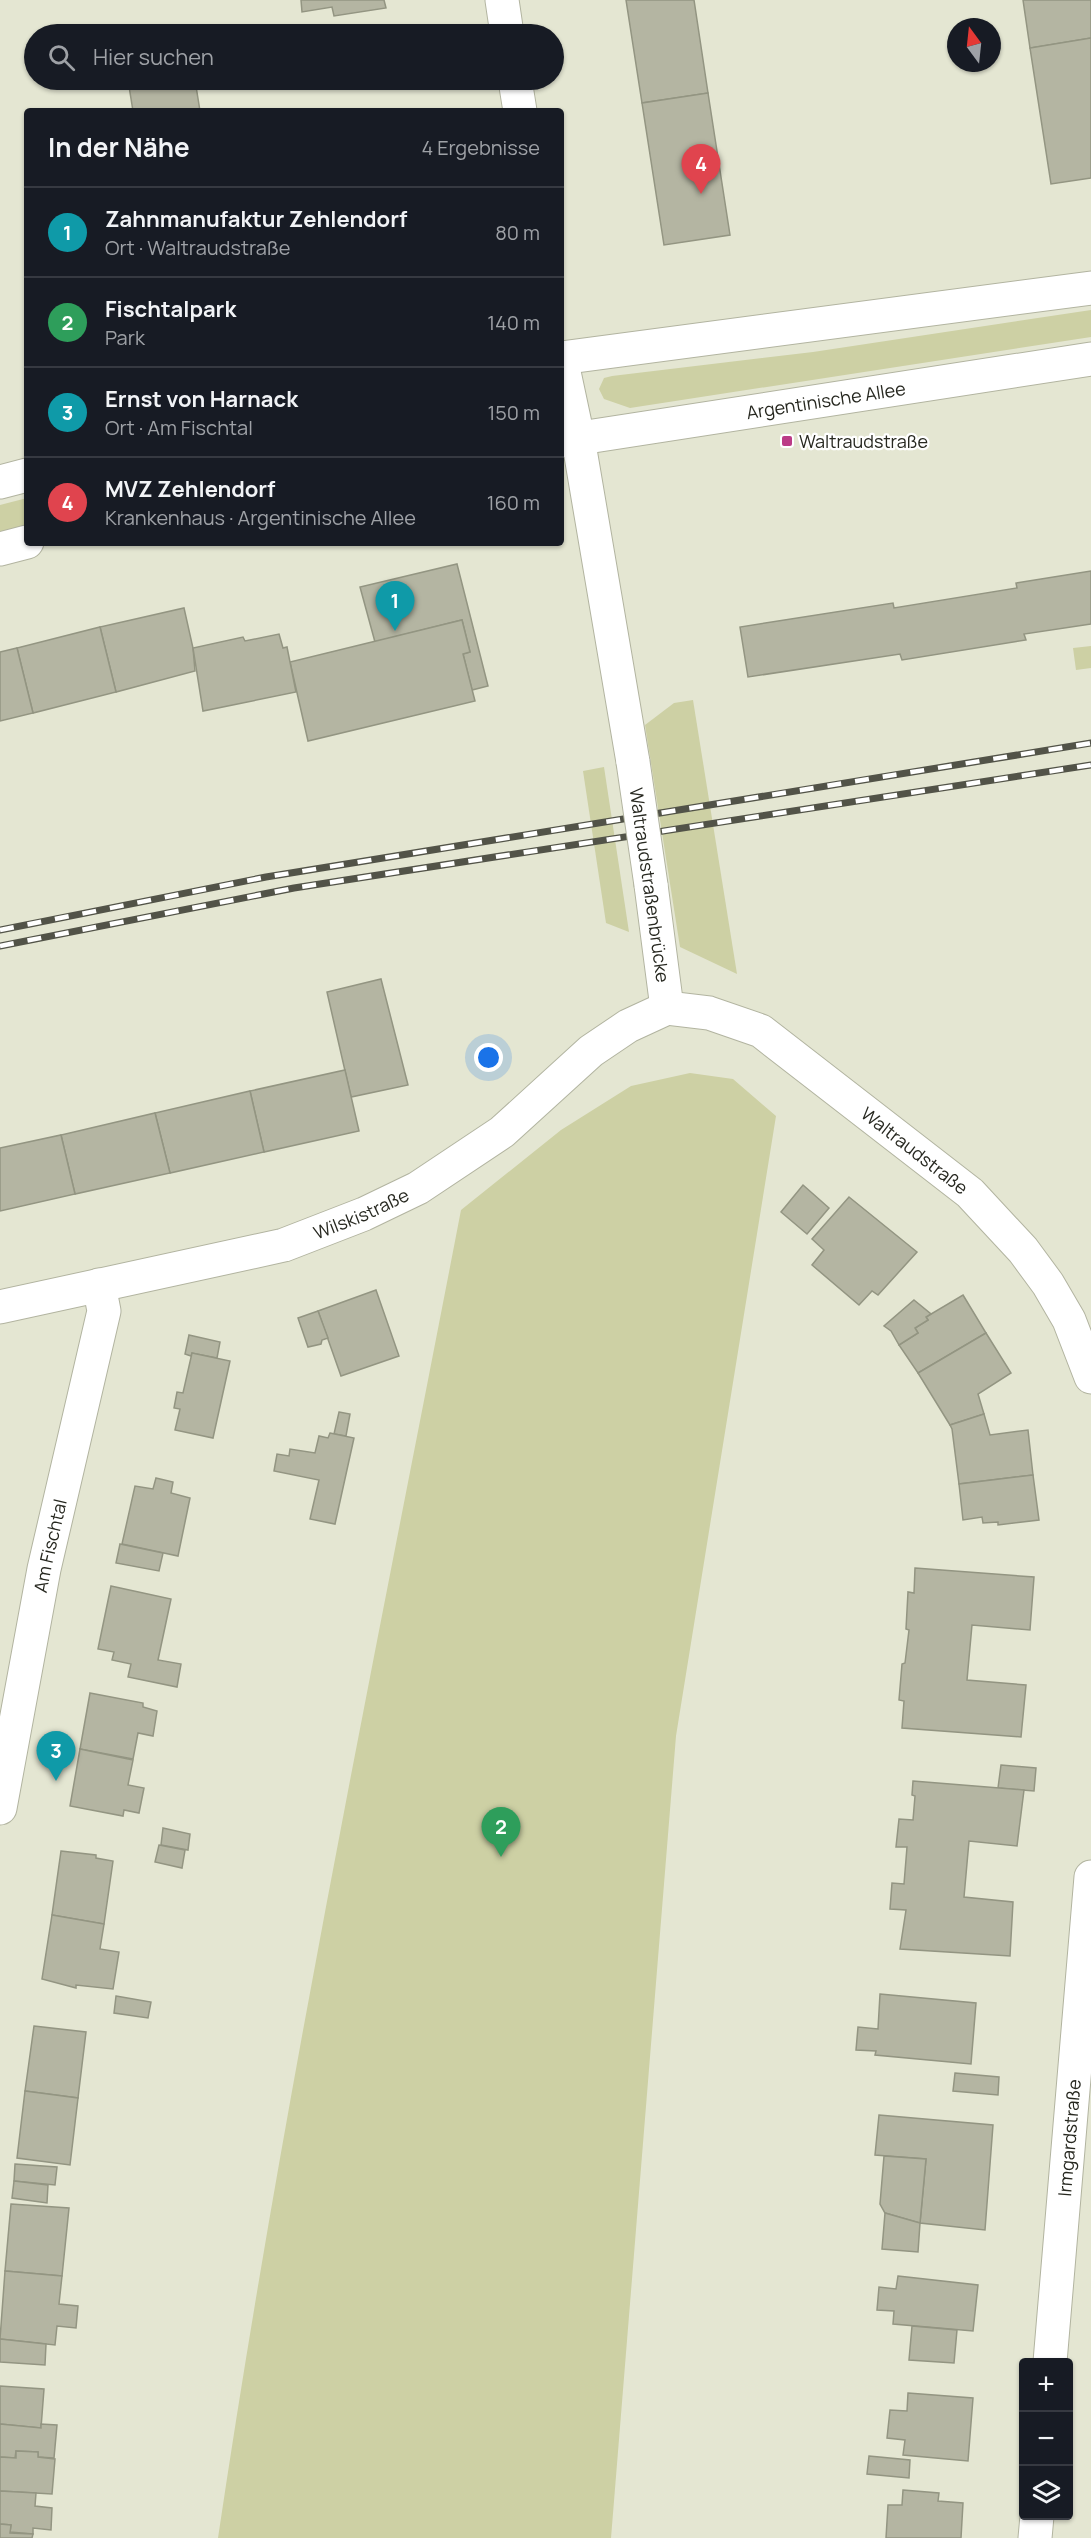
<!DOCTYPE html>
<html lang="de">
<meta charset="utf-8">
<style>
body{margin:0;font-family:Manrope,sans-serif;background:#20242c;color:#f1f3f6}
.controls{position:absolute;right:18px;bottom:18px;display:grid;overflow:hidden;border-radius:6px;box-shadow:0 2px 4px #0004}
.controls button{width:54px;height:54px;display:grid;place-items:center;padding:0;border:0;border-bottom:2px solid #363941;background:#171b24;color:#f1f3f6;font:30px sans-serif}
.compass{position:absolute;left:947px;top:18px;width:54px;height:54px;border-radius:50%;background:#171b24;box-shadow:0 2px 4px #0004;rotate:345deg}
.you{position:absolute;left:489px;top:1058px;width:21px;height:21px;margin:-15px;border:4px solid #fff;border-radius:50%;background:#1a73e8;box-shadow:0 0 0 9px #1a73e833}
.badge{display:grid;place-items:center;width:39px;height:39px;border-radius:50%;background:#1a73e8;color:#fff;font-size:20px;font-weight:700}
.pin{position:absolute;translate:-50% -50px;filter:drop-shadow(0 2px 3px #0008)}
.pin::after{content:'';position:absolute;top:32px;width:21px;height:18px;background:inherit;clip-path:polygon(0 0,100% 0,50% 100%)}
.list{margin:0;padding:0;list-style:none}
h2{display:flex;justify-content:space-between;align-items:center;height:78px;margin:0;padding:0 24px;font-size:26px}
h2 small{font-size:20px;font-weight:400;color:#9ea1a6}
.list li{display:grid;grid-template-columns:39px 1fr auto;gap:18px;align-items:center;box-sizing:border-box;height:90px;padding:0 24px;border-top:2px solid #363941}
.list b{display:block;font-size:22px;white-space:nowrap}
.list p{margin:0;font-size:20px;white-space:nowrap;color:#9ea1a6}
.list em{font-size:20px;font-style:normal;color:#9ea1a6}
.icon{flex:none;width:33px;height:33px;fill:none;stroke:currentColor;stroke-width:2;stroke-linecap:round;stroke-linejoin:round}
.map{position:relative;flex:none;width:1091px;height:2538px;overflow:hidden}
.search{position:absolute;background:#171b24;box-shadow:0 2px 4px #0004;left:24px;top:24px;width:540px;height:66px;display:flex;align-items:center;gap:15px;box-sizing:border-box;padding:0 21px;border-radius:33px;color:#9ea1a6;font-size:22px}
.panel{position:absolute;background:#171b24;box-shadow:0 2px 4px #0004;left:24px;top:108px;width:540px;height:438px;border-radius:6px}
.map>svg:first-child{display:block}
</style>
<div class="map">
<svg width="1091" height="2538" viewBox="0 0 1091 2538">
<rect width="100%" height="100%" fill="#e4e6d2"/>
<g fill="#cdd0a4">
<polygon points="1091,310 1091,337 630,408 604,399 599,389 604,378 612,376 813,352"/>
<polygon points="27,498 27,525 0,532 0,505"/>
<polygon points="1091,646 1091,668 1076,670 1073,648"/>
<polygon points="693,700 737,974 680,947 645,725 674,703"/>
<polygon points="604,767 629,932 606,923 583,771"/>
<path d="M690,1073L733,1079L776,1116L676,1736L611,2538H218C284,2093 376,1652 461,1210L561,1130L631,1086Z"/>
</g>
<g fill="#b4b5a2" stroke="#939582" stroke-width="1.5">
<polygon points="301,0 384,0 386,8 334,16 332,7 302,12"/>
<polygon points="626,0 694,0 708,93 642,103"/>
<polygon points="1023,0 1091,0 1091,38 1030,48"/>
<polygon points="187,30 188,34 156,34"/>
<polygon points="1091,38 1091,178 1051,184 1030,48"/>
<polygon points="128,80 195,80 200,111 133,111"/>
<polygon points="708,93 730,235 664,245 642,103"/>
<polygon points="457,564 488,686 472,690 463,654 470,652 462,620 375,642 360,587"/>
<polygon points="1091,571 1091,624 1024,634 1026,640 902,660 900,654 748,677 740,627 893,603 894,608 1017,588 1016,583"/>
<polygon points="184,608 193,648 195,671 116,692 100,627"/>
<polygon points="462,620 470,652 463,654 475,701 308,741 290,662"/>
<polygon points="100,627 116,692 33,713 17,648"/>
<polygon points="279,634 283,648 287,647 296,692 203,711 193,648 243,637 245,641"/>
<polygon points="17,648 33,713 0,721 0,652"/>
<polygon points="381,979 408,1085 351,1097 327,992"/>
<polygon points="345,1070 359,1131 264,1152 250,1091"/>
<polygon points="250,1091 264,1152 170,1173 155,1113"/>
<polygon points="155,1113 170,1173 75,1194 61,1135"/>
<polygon points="61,1135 75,1194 0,1211 0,1148"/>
<polygon points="803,1185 829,1208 807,1234 781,1212"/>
<polygon points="849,1197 917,1252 878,1295 872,1291 859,1305 812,1265 824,1250 812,1239"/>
<polygon points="376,1290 399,1356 341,1376 318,1311"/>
<polygon points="963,1295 986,1333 918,1373 899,1345 918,1333 915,1328 928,1320 926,1317"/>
<polygon points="914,1300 931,1314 926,1317 928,1320 915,1328 918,1333 899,1345 891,1331 884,1326"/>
<polygon points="318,1311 328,1338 322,1340 321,1344 308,1347 298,1318"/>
<polygon points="986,1333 1011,1373 978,1394 984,1414 950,1425 918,1373"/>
<polygon points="189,1335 220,1342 217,1358 192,1353 191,1356 185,1354"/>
<polygon points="192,1353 230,1361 213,1438 175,1430 180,1409 174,1408 177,1392 183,1393"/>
<polygon points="339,1412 350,1414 346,1436 334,1434"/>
<polygon points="984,1414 990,1435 1028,1430 1033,1475 959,1484 952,1429 950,1425"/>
<polygon points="330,1433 354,1438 335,1524 310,1519 319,1480 274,1471 277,1454 289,1456 290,1449 315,1453 319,1436 328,1438"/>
<polygon points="1033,1475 1039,1520 998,1525 998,1522 983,1523 982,1517 963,1520 959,1484"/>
<polygon points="156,1478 173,1482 171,1493 190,1498 178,1556 122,1544 135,1486 153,1489"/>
<polygon points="120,1544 163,1553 159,1571 116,1563"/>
<polygon points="915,1568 1034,1577 1030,1630 972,1625 967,1680 1026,1685 1021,1737 902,1728 904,1701 899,1700 902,1664 905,1663 909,1630 906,1629 908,1592 914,1593"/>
<polygon points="111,1586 171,1599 158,1660 181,1664 177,1687 128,1677 131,1664 112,1660 114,1652 98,1649"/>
<polygon points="90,1693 143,1703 143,1707 157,1711 153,1736 138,1733 133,1759 80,1749"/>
<polygon points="80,1749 133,1760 128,1785 144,1788 139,1813 124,1810 123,1816 70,1806"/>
<polygon points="1001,1765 1036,1768 1034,1791 998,1788"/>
<polygon points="913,1781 1024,1790 1017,1846 969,1841 964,1897 1013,1902 1010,1956 900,1949 906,1910 890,1909 892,1883 904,1884 907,1847 896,1847 899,1819 913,1820 915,1796 912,1795"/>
<polygon points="163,1828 190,1834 188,1850 161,1845"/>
<polygon points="159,1845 185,1850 182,1868 155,1862"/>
<polygon points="61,1851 96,1855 96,1858 113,1861 104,1924 52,1915"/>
<polygon points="52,1915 104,1924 100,1949 119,1952 113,1989 76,1985 76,1988 42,1979"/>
<polygon points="880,1994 976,2003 971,2064 875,2055 876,2051 856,2050 858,2027 878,2029"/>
<polygon points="116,1996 151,2002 148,2018 114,2013"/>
<polygon points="34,2026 86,2032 78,2098 25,2091"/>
<polygon points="955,2073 999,2077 998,2095 953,2091"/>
<polygon points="25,2091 78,2098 70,2165 17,2158"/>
<polygon points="879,2115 993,2125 985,2230 920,2223 926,2159 875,2155"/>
<polygon points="884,2156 926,2159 920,2223 885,2213 880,2204"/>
<polygon points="15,2164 57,2167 55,2185 14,2181"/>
<polygon points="14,2181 48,2185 47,2203 12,2198"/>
<polygon points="11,2204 69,2208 62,2276 5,2271"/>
<polygon points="885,2213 920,2223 918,2252 882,2249"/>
<polygon points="5,2271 62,2276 59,2304 78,2306 76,2328 57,2326 55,2345 0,2339"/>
<polygon points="898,2276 978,2285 973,2331 893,2324 894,2311 877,2310 879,2287 896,2289"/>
<polygon points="912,2326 957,2330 954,2363 909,2360"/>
<polygon points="0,2339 46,2344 45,2365 0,2362"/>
<polygon points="0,2386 44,2389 41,2428 0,2424"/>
<polygon points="908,2393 973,2398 968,2461 903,2455 905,2440 887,2438 890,2410 907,2411"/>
<polygon points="0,2424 41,2428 41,2424 57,2425 54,2458 38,2457 38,2452 16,2451 15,2458 0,2457"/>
<polygon points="16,2451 38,2452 38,2457 55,2459 52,2494 0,2491 0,2457 16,2458"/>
<polygon points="869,2456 910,2460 909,2478 867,2474"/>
<polygon points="903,2490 939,2493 938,2501 963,2503 961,2538 886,2538 888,2505 902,2505"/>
<polygon points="0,2491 36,2493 35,2506 52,2508 51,2530 33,2528 33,2534 10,2532 11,2525 0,2524"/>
<polygon points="0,2524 11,2525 10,2533 33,2534 32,2538 0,2538"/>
</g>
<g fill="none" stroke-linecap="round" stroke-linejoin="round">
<g stroke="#b2b4a0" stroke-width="35">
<g id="minor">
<polyline points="502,0 507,34"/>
<polyline points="515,80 520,111"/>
<polyline points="561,358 578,438 633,762"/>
<polyline points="651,885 667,1008"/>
<path id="s1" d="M667,1008L709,1013L761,1031L970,1193L1023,1250L1048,1284L1069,1320L1091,1377"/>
<path id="s2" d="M0,1307L284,1245L364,1214L418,1188L502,1132L591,1051L628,1026L667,1008"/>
<path id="s3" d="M0,1808L44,1569L104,1311L99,1285"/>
<path id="s4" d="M1050,2362L1091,1877"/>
<polyline points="1035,2538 1037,2516"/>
</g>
</g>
<g stroke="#b2b4a0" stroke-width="35">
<g id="secondary">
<polyline points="561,358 1091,288"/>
<path id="s5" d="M561,441L1091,359"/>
<polyline points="0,482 27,475"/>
<polyline points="0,549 27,542"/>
</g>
</g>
<use href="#minor" stroke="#fff" stroke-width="33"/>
<use href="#secondary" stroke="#fff" stroke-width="33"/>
<g stroke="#525348" stroke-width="7">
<g id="rail">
<polyline points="0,930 266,877 1091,743"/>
<polyline points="0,946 294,888 1091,765"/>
</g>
</g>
<use href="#rail" stroke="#fff" stroke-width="4.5" stroke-dasharray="14" stroke-linecap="butt"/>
<g stroke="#b2b4a0" stroke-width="35" stroke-linecap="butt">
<polyline id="minor-bridge" points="633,762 651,885"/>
</g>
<use href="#minor-bridge" stroke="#fff" stroke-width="33"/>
</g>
<rect fill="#bb3b86" stroke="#fff" stroke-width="2" x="781" y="435" width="12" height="12" rx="3"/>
<g text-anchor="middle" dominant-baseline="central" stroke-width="4.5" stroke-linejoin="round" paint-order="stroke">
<g font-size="18" fill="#272820" stroke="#fff">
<text stroke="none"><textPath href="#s5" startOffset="268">Argentinische Allee</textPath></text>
<text transform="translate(650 885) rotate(82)">Waltraudstraßenbrücke</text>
<text stroke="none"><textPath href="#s1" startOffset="292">Waltraudstraße</textPath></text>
<text stroke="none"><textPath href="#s2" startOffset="374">Wilskistraße</textPath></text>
<text stroke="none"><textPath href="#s3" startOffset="267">Am Fischtal</textPath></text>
<text stroke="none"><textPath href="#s4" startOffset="225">Irmgardstraße</textPath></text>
</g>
<g font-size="18" fill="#272820" stroke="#fff" text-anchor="start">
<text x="799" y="441">Waltraudstraße</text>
</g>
</g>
</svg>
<div class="controls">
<button>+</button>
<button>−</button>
<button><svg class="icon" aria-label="layers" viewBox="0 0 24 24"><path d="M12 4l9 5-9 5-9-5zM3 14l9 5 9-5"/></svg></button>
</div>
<svg class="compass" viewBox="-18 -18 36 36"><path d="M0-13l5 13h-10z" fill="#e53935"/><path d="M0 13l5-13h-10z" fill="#9ea1a6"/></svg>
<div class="you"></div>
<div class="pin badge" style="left:395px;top:631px;background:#0f9aa8">1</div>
<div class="pin badge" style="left:501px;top:1857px;background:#2e9e5b">2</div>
<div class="pin badge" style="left:56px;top:1781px;background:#0f9aa8">3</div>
<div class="pin badge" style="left:701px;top:194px;background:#e0444e">4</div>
<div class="search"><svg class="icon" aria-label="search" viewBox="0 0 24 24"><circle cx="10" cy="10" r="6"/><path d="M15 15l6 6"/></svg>Hier suchen</div>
<section class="panel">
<h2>In der Nähe<small>4 Ergebnisse</small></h2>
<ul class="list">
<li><span class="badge" style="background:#0f9aa8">1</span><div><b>Zahnmanufaktur Zehlendorf</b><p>Ort · Waltraudstraße</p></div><em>80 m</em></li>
<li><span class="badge" style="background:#2e9e5b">2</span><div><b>Fischtalpark</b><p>Park</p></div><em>140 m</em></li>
<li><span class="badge" style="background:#0f9aa8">3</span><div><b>Ernst von Harnack</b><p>Ort · Am Fischtal</p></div><em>150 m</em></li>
<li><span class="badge" style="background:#e0444e">4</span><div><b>MVZ Zehlendorf</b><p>Krankenhaus · Argentinische Allee</p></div><em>160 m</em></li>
</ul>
</section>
</div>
